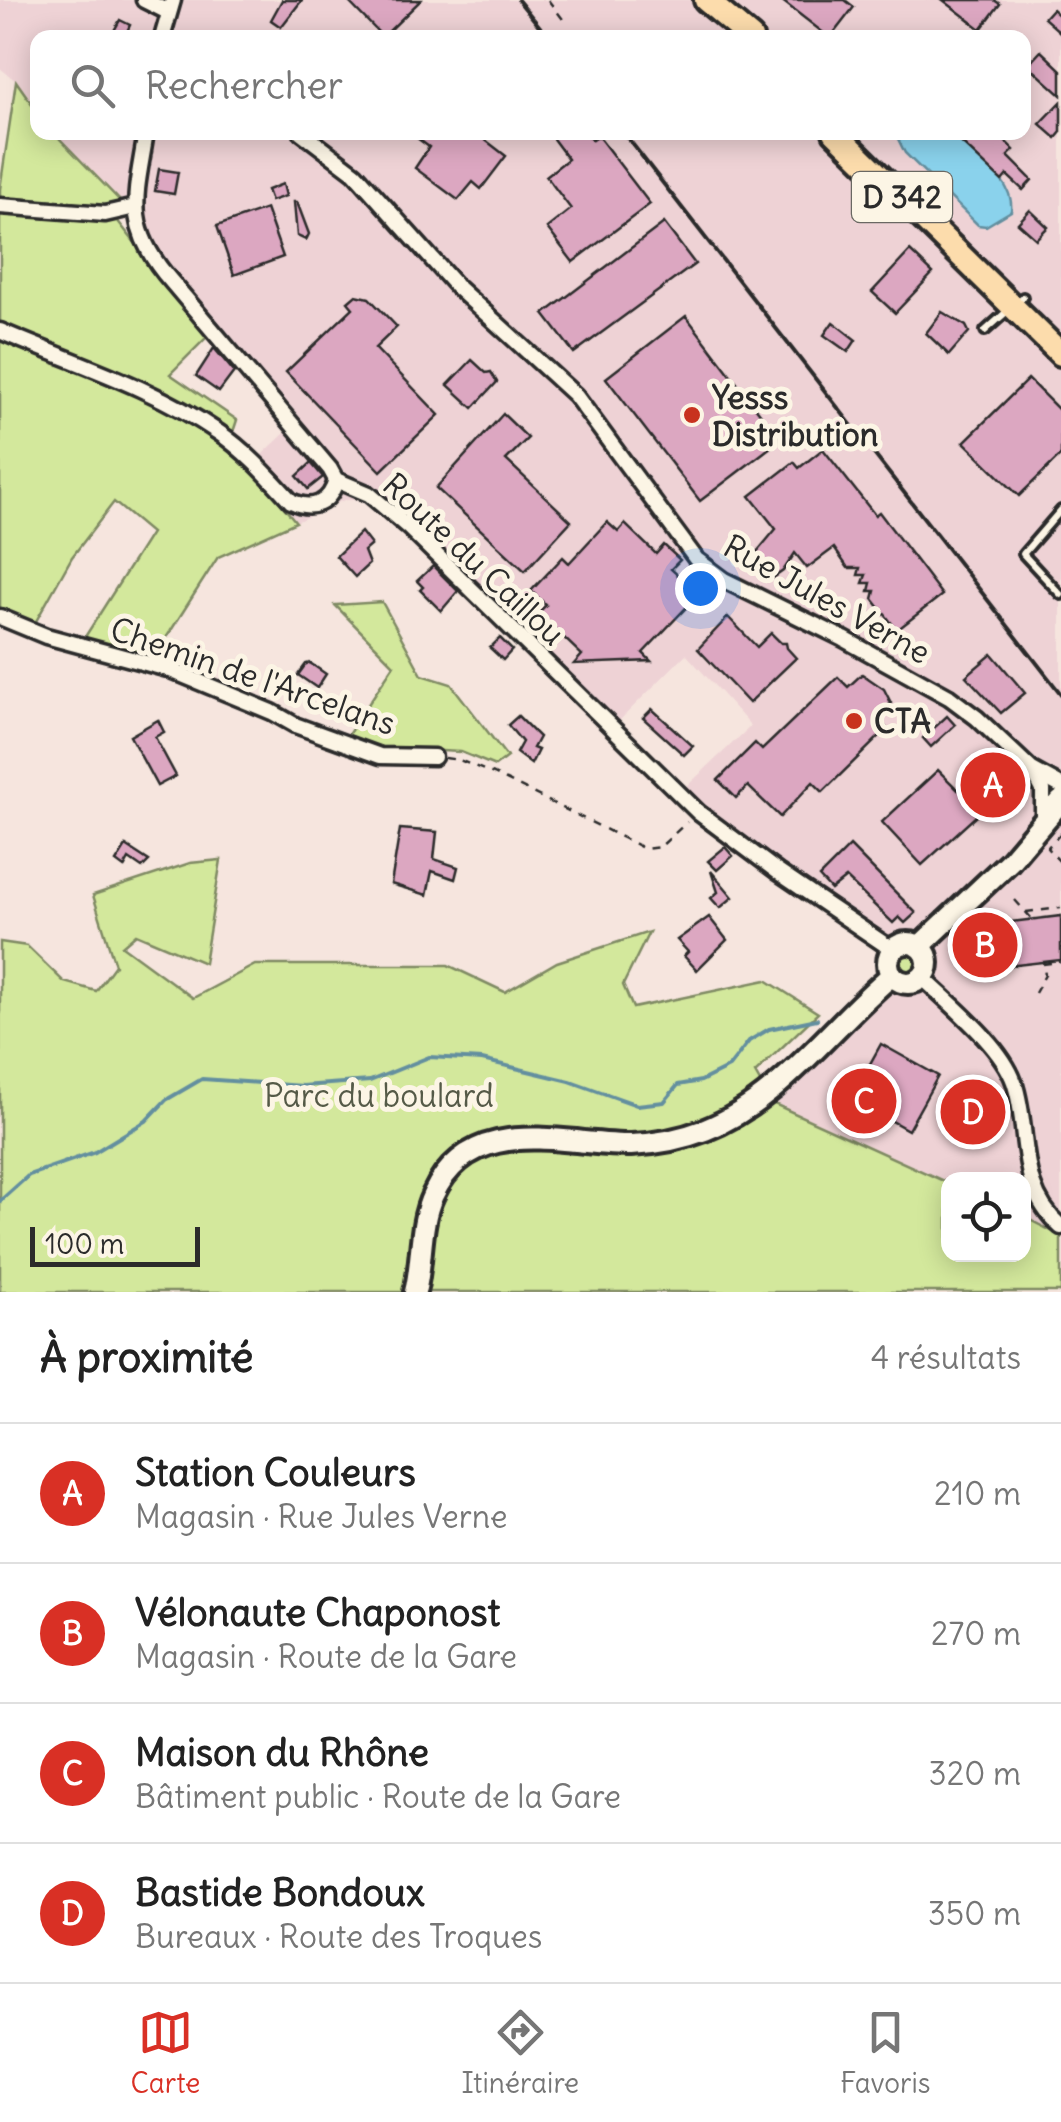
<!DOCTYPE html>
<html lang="fr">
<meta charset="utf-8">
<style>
body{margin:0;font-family:Delius,sans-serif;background:#f2f2f2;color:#222}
.controls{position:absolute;right:30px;bottom:30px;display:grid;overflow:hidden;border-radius:20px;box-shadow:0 5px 25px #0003}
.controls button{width:90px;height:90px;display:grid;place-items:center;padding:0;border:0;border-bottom:2px solid #e0e0e0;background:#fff;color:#222;font:50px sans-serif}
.scale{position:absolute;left:30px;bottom:25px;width:170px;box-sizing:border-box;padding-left:10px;border:5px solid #2b2b2b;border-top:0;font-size:28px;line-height:35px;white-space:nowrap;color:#2b2b2b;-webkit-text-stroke:8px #fcf5e5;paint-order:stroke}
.you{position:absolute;left:700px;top:588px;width:35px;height:35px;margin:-25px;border:8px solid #fff;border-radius:50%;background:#1a73e8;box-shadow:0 0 0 15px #1a73e833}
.badge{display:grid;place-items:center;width:65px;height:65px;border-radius:50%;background:#d93025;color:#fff;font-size:32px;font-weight:700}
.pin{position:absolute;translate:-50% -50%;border:5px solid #fff;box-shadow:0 2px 10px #0006}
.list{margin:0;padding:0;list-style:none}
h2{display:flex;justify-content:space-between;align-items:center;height:130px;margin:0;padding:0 40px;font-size:42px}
h2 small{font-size:32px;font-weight:400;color:#767676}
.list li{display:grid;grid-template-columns:65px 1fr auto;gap:30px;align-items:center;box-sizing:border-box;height:140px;padding:0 40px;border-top:2px solid #e0e0e0}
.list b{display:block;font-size:38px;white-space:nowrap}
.list p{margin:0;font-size:32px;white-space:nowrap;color:#767676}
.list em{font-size:32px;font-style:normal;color:#767676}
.icon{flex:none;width:55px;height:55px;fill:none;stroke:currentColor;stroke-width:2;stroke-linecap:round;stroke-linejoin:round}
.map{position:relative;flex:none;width:1061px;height:1292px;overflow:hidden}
.search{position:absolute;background:#fff;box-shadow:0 5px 25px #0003;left:30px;right:30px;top:30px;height:110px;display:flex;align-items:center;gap:25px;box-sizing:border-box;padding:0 35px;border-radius:20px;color:#767676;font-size:38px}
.sheet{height:690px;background:#fff}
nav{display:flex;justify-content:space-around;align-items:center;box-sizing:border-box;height:140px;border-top:2px solid #e0e0e0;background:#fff;font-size:28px;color:#767676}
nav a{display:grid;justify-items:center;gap:5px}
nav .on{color:#d93025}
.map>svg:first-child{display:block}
</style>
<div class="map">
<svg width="1061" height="1292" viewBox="0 0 1061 1292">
<rect width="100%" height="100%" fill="#f6e5de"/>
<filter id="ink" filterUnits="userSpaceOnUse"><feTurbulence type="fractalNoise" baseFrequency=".01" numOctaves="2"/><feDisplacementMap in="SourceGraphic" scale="20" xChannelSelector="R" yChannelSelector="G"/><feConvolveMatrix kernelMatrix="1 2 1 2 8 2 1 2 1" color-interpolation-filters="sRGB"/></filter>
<g filter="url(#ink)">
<polygon fill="#eed2d5" points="0,0 1061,0 1061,1236 1024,1218 1024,1180 948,1180 948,1183 772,1103 871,1006 892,992 882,934 671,801 751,726 686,654 619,721 395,501 344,500 296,522 250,466 301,418 194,302 158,256 147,232 121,202 54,133 1024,132 1024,38 38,38 37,111 16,81 0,68"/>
<g fill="#d3e89c" stroke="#7f8a64" stroke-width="2.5">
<polygon points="16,81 37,111 38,132 54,133 121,202 117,220 208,336 170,374 237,420 228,447 250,466 296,522 218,557 154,657 83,640 151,533 114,502 72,557 35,623 0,610 0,189"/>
<polygon points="382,602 422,675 451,684 507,757 495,766 461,752 380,748 348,735 394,665 335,605"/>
<polygon points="221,860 204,963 136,934 122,946 193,998 255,965 448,965 505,992 557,962 649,932 623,985 633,1008 766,980 818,1013 755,1073 772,1103 948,1183 948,1254 1024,1254 1024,1217 1061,1236 1061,1292 0,1292 0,942 27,946 64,982 96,991 115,965 93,895 190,863"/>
<circle cx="908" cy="963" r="11"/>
</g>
<path fill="#8ad2ec" stroke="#648f9f" stroke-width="2.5" d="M900,133H950C972,153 1015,178 1011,211L986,226L978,225L905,153L898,139Z"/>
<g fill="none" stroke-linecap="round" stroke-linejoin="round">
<polyline stroke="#648f9f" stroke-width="4" points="0,1201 29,1175 95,1152 146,1121 166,1100 202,1079 302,1086 370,1081 429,1057 482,1060 570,1081 637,1105 664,1102 678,1085 701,1081 729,1067 749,1041 769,1029 817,1019"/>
</g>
<g fill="#dca7c1" stroke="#2b2b2b" stroke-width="2.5">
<polygon points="282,0 302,0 281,27 271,20"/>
<polygon points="347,0 421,0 383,37"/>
<polygon points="781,0 845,0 854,7 830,38"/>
<polygon points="943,0 994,0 1000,4 981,29"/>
<polygon points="1052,9 1061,17 1061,33 1044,18"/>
<polygon points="120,20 130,25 124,38 110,38"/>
<polygon points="1041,51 1061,70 1061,95 1028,65"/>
<polygon points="1061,102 1061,132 1056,138 1040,124"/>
<polygon points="409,132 475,132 506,156 481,189 473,182 458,200 415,168 429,147"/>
<polygon points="548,132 586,132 592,140 598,136 650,204 573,262 547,228 571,209 546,176 568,159"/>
<polygon points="950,132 981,132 988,138 996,132 1014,150 1008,156 1032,180 1023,190 1007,175 1002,181"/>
<polygon points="159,169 178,172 174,194 155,191"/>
<polygon points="283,184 286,196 271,201 267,190"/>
<polygon points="294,202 297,202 309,234 306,240 297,236"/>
<polygon points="266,209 283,257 234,275 217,226"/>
<polygon points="1030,210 1048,227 1036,239 1018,223"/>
<polygon points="664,223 695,264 574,353 544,314"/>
<polygon points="910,251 933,273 895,313 872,292"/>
<polygon points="356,295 369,298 397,327 375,348 439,415 381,471 286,372 353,308 348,302"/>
<polygon points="942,312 966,326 969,332 949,355 926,333"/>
<polygon points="686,316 780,440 700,501 606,378"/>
<polygon points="833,322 856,340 848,352 824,335"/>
<polygon points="214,348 234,372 219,392 196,376"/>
<polygon points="472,360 486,373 491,372 497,382 473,408 448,385"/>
<polygon points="1028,379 1061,412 1061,455 1019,496 964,442"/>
<polygon points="503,414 528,438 506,460 571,521 525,571 436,488"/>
<polygon points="823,449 875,515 879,512 942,595 897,630 873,599 875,591 869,591 871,583 863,583 866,575 858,575 860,568 848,568 834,548 807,568 795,553 783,571 773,578 757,573 757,566 753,563 756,553 776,529 750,496 794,462 799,468"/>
<polygon points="311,463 323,477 308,489 297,476"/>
<polygon points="607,522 618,532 625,524 656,554 664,545 680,560 671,569 699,594 643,653 651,661 574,664 582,655 538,613 546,605 531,591 563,557 569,563"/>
<polygon points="361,532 371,545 364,551 369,564 355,577 336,556"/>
<polygon points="433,566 458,591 441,611 420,590 423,587 417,581"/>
<polygon points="728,617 757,647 771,633 781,643 786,643 787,648 796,658 749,703 698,649"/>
<polygon points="500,638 512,650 503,660 490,648"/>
<polygon points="992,654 1025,693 1001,713 966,676"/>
<polygon points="310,663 326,674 317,688 298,675 306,664"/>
<polygon points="862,674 884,689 891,703 876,717 887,729 823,792 813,782 780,817 748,786 736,798 718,780 755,743 762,750 838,677 848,687"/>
<polygon points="652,709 693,746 684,755 643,718"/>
<polygon points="518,716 539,737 533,748 538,750 531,764 516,753 522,742 508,725"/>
<polygon points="947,716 955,725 931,747 923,738"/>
<polygon points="158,720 164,732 155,737 176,776 157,786 130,736"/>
<polygon points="990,762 1008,782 1010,795 992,811 987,806 922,865 882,822 938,770 958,790"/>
<polygon points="400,829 437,832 434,859 458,867 455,879 432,871 427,895 391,884"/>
<polygon points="126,846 149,861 142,868 129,859 124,868 116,862"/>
<polygon points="850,846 916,913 905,923 899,917 893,923 846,878 831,890 819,877"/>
<polygon points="725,847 733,856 717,870 708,861"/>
<polygon points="711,871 733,897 720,908 711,898 718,892"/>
<polygon points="1061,916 1061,960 980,969 978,947 971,948 969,927"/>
<polygon points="709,917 727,940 697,970 684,956 688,952 677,940"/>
<polygon points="881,1044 938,1076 908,1130 851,1098"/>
</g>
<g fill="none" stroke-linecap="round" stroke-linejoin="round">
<g stroke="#2b2b2b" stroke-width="14">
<g id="service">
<polyline points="985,331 1023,297"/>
<polyline points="1061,510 1023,554 1061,595"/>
</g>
</g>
<g stroke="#2b2b2b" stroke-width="21">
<g id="minor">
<polyline points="144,0 168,12"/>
<polyline points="162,38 173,0"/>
<path d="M146,132C137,193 123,222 165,274L330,469L336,480L369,494L409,528L699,813L778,872L893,950"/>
<polyline points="301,132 355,173 457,287 575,395 696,559 724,580 844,639 949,697 977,718 1032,770 1061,786"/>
<polyline points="0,206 105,214 135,207"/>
<path d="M0,331C72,362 153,387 218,432C245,450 269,477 291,501C312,511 330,504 336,480"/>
<polyline points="0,617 46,636 168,669 272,712 295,725 380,756 434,757"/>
<polyline points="1033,771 1043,790 1043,821"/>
<path d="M922,977C951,1005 1001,1045 1014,1082C1031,1132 1015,1186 1061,1227"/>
</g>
</g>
<g stroke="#2b2b2b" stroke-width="28">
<g id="secondary">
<circle cx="908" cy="963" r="20"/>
<polyline points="920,946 1010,861 1061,801"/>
<path d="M415,1292C423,1261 419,1224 433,1195C471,1112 562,1145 631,1145C656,1144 682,1139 705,1130C780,1101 832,1025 892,975"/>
</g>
</g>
<g stroke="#2b2b2b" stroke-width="30">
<g id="primary">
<polyline points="706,0 751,38"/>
<polyline points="835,132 1061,354"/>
</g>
</g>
<g stroke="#2b2b2b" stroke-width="2.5" stroke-dasharray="8 8" stroke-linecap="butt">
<polyline points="548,0 566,23"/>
<polyline points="445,758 459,760 494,774 645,849 660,847 687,822"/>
<polyline points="1061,833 1047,848 1061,863"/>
<polyline points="1015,900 1032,919"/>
<polyline points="1026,912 1061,908"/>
<polyline points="1043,964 1061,962"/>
<polyline points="1035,993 1045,975 1043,962"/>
</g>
<use href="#service" stroke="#fcf5e5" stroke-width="6"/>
<use href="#minor" stroke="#fcf5e5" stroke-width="14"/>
<use href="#secondary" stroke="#fcf5e5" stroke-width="20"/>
<use href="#primary" stroke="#fcdcac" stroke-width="22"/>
<g stroke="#2b2b2b" stroke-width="4">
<polyline points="518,0 549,38"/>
<polyline points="623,132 1061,694"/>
</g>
</g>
</g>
<g fill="#c8321e" stroke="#fcf5e5" stroke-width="4">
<circle cx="692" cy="415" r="10"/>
<circle cx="854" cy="721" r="10"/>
</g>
<g text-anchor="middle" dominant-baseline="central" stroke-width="10" stroke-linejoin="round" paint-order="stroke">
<rect fill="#fcf5e5" stroke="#6a6863" stroke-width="2.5" x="852" y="172" width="100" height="50" rx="8"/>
<g font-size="30" font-weight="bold" fill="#2b2b2b">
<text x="902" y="197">D 342</text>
</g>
<g font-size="32" font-weight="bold" fill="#2b2b2b" stroke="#fcf5e5" text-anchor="start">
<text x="712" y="397">Yesss<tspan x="712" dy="37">Distribution</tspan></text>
<text x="874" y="721">CTA</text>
</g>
<g font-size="32" fill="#2b2b2b" stroke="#fcf5e5">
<text transform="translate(474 559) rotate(43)">Route du Caillou</text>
<text transform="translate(827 599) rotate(29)">Rue Jules Verne</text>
<text transform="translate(253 676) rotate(19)">Chemin de l'Arcelans</text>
</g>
<g font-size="32" fill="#555a47" stroke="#fcf5e5">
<text x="379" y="1095">Parc du boulard</text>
</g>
</g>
</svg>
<div class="controls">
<button><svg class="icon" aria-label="locate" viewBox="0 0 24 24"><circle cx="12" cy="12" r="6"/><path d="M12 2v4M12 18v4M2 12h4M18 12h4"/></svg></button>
</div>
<div class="scale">100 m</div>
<div class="you"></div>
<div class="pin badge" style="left:993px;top:785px">A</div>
<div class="pin badge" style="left:985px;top:945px">B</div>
<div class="pin badge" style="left:864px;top:1101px">C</div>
<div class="pin badge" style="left:973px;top:1112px">D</div>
<div class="search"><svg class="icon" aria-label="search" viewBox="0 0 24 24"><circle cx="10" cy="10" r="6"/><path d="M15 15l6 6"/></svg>Rechercher</div>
</div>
<section class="sheet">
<h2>À proximité<small>4 résultats</small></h2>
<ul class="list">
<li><span class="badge">A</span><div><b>Station Couleurs</b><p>Magasin · Rue Jules Verne</p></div><em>210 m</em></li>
<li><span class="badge">B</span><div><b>Vélonaute Chaponost</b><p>Magasin · Route de la Gare</p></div><em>270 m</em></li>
<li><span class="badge">C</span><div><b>Maison du Rhône</b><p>Bâtiment public · Route de la Gare</p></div><em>320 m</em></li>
<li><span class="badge">D</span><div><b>Bastide Bondoux</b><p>Bureaux · Route des Troques</p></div><em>350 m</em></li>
</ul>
</section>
<nav>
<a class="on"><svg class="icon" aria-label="map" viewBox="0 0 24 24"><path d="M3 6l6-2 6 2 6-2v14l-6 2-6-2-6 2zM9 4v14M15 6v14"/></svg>Carte</a>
<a><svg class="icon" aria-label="directions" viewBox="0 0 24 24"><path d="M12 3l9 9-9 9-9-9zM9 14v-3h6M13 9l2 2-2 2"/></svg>Itinéraire</a>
<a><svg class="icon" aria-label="saved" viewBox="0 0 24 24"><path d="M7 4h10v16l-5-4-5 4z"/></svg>Favoris</a>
</nav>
